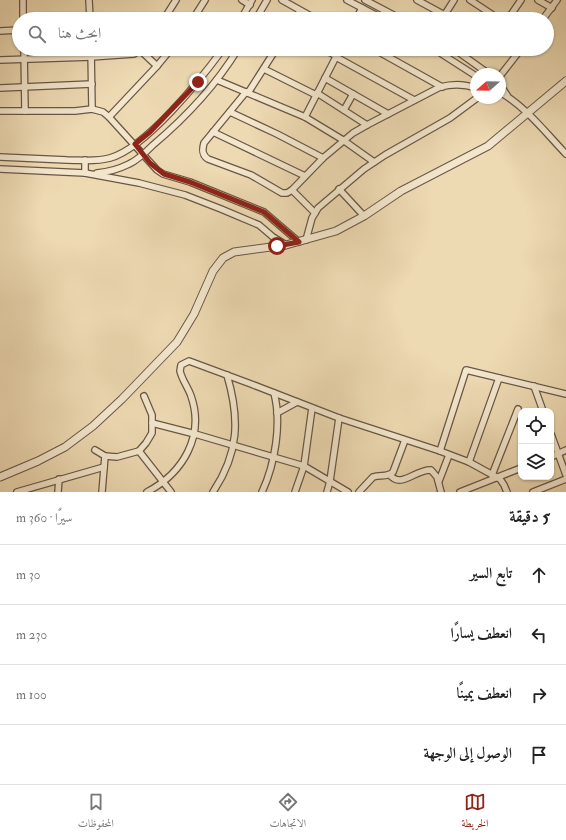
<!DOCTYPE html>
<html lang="ar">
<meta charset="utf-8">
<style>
body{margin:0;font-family:"IM FELL Double Pica",Amiri,serif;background:#f6f6f6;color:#222;direction:rtl}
.controls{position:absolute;right:12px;bottom:12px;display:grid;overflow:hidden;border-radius:8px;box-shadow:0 1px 3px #0004}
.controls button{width:36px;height:36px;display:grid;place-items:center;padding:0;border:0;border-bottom:1px solid #e0e0e0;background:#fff;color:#222;font:20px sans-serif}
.compass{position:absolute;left:470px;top:68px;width:36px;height:36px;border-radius:50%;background:#fff;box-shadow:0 1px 3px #0004;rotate:250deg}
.stop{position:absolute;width:12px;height:12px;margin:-9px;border:3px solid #8f2418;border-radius:50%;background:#fff}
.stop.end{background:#8f2418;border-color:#fff;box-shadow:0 1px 4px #0008}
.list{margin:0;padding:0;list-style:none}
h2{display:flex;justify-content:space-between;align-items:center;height:52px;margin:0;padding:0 16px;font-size:17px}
h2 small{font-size:13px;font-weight:400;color:#767676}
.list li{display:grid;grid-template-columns:26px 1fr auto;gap:12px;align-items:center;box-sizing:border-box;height:60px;padding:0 16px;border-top:1px solid #e0e0e0}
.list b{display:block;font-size:15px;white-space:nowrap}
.list em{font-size:13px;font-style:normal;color:#767676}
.icon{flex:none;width:22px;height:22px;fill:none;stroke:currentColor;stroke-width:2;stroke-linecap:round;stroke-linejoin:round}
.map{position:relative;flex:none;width:566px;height:492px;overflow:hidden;direction:ltr}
.search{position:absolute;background:#fff;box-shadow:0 1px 3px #0004;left:12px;right:12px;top:12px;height:44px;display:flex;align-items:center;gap:10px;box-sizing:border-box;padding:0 14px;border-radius:22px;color:#767676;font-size:15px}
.sheet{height:292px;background:#fff}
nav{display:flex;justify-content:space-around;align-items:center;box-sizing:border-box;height:56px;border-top:1px solid #e0e0e0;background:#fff;font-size:11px;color:#767676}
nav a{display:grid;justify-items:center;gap:2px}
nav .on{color:#8f2418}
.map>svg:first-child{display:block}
</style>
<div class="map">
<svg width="566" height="492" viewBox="0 0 566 492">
<rect width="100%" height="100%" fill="#edd9b2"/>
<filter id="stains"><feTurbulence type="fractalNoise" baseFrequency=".005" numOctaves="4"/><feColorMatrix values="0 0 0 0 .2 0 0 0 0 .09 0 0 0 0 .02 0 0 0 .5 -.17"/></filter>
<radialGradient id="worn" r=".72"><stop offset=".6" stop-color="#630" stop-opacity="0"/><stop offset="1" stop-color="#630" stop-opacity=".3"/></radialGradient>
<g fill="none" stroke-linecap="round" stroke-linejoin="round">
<g stroke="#685745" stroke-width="8">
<g id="minor">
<polyline points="23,0 23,19"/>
<polyline points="89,0 90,19"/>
<polyline points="242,0 250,5"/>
<polyline points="282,0 316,19"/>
<polyline points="347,0 383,19"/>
<polyline points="365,0 401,19"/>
<polyline points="417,0 452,19"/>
<polyline points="470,0 499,19"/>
<polyline points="538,0 552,8"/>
<polyline points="164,19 176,0"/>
<polyline points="193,19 205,0"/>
<polyline points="241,19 252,0"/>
<polyline points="256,19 267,0"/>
<polyline points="295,19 300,11"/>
<polyline points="356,19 362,8"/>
<polyline points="442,19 454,0"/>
<polyline points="508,19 521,0"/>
<polyline points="543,19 557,0"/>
<polyline points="0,31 19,30"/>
<polyline points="24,49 25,111"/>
<polyline points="91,49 92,109"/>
<polyline points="322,49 337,56"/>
<polyline points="374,49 442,87"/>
<polyline points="434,49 476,76"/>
<polyline points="454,49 489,74"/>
<polyline points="140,50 157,66 109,117 157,170 163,174 190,182 264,212 299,242"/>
<polyline points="336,57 414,100"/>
<polyline points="0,60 91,57 134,54 141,49"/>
<polyline points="157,66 171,49"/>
<polyline points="264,69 316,95"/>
<polyline points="500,76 521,49"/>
<polyline points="325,78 388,114"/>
<polyline points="217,80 305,117 343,140 374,162"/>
<polyline points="500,85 507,95"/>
<polyline points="0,88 92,84"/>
<path d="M246,92L204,143C202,150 202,155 208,159L251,175L282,193H287L292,190"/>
<path d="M500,92C526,107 546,133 566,154"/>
<polyline points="248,93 276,49"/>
<polyline points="317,93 367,125"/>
<polyline points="344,110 353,94"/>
<polyline points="0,111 75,111 92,109 103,112 109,117"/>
<polyline points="230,112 277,134 323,158"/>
<polyline points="305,117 340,49"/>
<polyline points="213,132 305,176"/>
<path d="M0,157C22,158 45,159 67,160C81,160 96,162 110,158C146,148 201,79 223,49"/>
<polyline points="0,169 85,173 139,183 185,195 221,209 259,225 273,237 286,245"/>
<polyline points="85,173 85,160"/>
<path d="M97,173C108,172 119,169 129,164C138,160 146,152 153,145C185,118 216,85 238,49"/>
<polyline points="339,189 364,216"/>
<path d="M315,213L292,190L323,158L353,133L367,125L440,87C451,84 465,84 476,88"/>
<polyline points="306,240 312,218 318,208 364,169 385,155 450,118 477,98"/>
<polyline points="534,386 543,411"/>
<polyline points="277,413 297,402"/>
<polyline points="152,423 195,434 304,466 348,492"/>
<polyline points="551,434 566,475"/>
<polyline points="95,450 105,456 117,457 139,451 146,443 152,433 152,415 144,396"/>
<polyline points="139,451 171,492"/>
<polyline points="440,451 466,370 566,394"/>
<polyline points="551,457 566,450"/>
<polyline points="469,462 499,378"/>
<path d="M390,475C401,489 416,469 431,470L437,477L441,492"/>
<polyline points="492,475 518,409"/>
<polyline points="439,481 449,455"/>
<polyline points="17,492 104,467"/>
<polyline points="58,492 59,479"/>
<polyline points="102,492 105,456"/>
<path d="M147,492C183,473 205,436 191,396C188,387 182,380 180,371L181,365L189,361L251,384L339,418L440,451L469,462L500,479L504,485L507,492"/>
<path d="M213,492C239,453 240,419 227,375"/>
<path d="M262,492C275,464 282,423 274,393"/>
<polyline points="295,492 304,466 312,408"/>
<polyline points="327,492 330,481 339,418"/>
<path d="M359,492L373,477C380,474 387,478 393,472L405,440"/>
<polyline points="460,492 521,468"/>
<polyline points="533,492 566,479"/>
</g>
</g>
<g stroke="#685745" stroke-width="9">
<polyline id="tertiary" points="0,477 38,461 65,447 93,426 122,399 177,342 194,314 213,271 223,258 234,252 286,245 336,231 364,216 401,191 488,146 566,81"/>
</g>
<use href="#minor" stroke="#f3e6cd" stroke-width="5.5"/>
<use href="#tertiary" stroke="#f3e6cd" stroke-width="7"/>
</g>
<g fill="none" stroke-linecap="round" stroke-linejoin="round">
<polyline stroke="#8f2418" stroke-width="5" points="198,82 150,132 135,144 150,163 164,174 190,182 264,212 299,242 277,246"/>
</g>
<rect width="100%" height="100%" filter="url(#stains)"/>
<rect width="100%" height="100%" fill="url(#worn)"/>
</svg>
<div class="controls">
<button><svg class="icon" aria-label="locate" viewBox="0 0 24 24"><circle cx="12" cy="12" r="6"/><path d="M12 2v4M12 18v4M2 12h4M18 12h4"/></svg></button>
<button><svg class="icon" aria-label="layers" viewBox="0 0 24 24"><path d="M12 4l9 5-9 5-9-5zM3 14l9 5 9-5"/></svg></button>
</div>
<svg class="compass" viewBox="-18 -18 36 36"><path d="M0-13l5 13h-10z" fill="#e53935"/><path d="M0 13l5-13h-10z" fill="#767676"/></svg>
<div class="stop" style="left:277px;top:246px"></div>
<div class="stop end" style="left:198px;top:82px"></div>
<div class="search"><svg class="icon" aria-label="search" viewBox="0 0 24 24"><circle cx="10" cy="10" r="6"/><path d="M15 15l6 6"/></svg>ابحث هنا</div>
</div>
<section class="sheet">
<h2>5 دقيقة<small>سيرًا · 360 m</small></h2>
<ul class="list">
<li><svg class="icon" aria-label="ahead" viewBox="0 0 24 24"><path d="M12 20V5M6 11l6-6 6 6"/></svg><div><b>تابع السير</b></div><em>30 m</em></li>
<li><svg class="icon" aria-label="left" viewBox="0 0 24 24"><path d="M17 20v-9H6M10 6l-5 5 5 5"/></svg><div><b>انعطف يسارًا</b></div><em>230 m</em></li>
<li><svg class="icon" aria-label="right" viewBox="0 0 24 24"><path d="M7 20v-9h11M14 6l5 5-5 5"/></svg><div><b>انعطف يمينًا</b></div><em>100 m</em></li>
<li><svg class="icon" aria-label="arrive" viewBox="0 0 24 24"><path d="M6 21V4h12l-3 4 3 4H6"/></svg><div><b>الوصول إلى الوجهة</b></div></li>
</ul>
</section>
<nav>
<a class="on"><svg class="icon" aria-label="map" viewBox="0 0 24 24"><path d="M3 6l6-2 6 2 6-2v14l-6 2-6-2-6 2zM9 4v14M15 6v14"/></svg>الخريطة</a>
<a><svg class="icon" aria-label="directions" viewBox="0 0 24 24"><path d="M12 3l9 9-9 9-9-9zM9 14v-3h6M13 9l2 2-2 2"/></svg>الاتجاهات</a>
<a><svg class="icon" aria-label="saved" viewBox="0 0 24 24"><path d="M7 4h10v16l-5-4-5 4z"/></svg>المحفوظات</a>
</nav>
